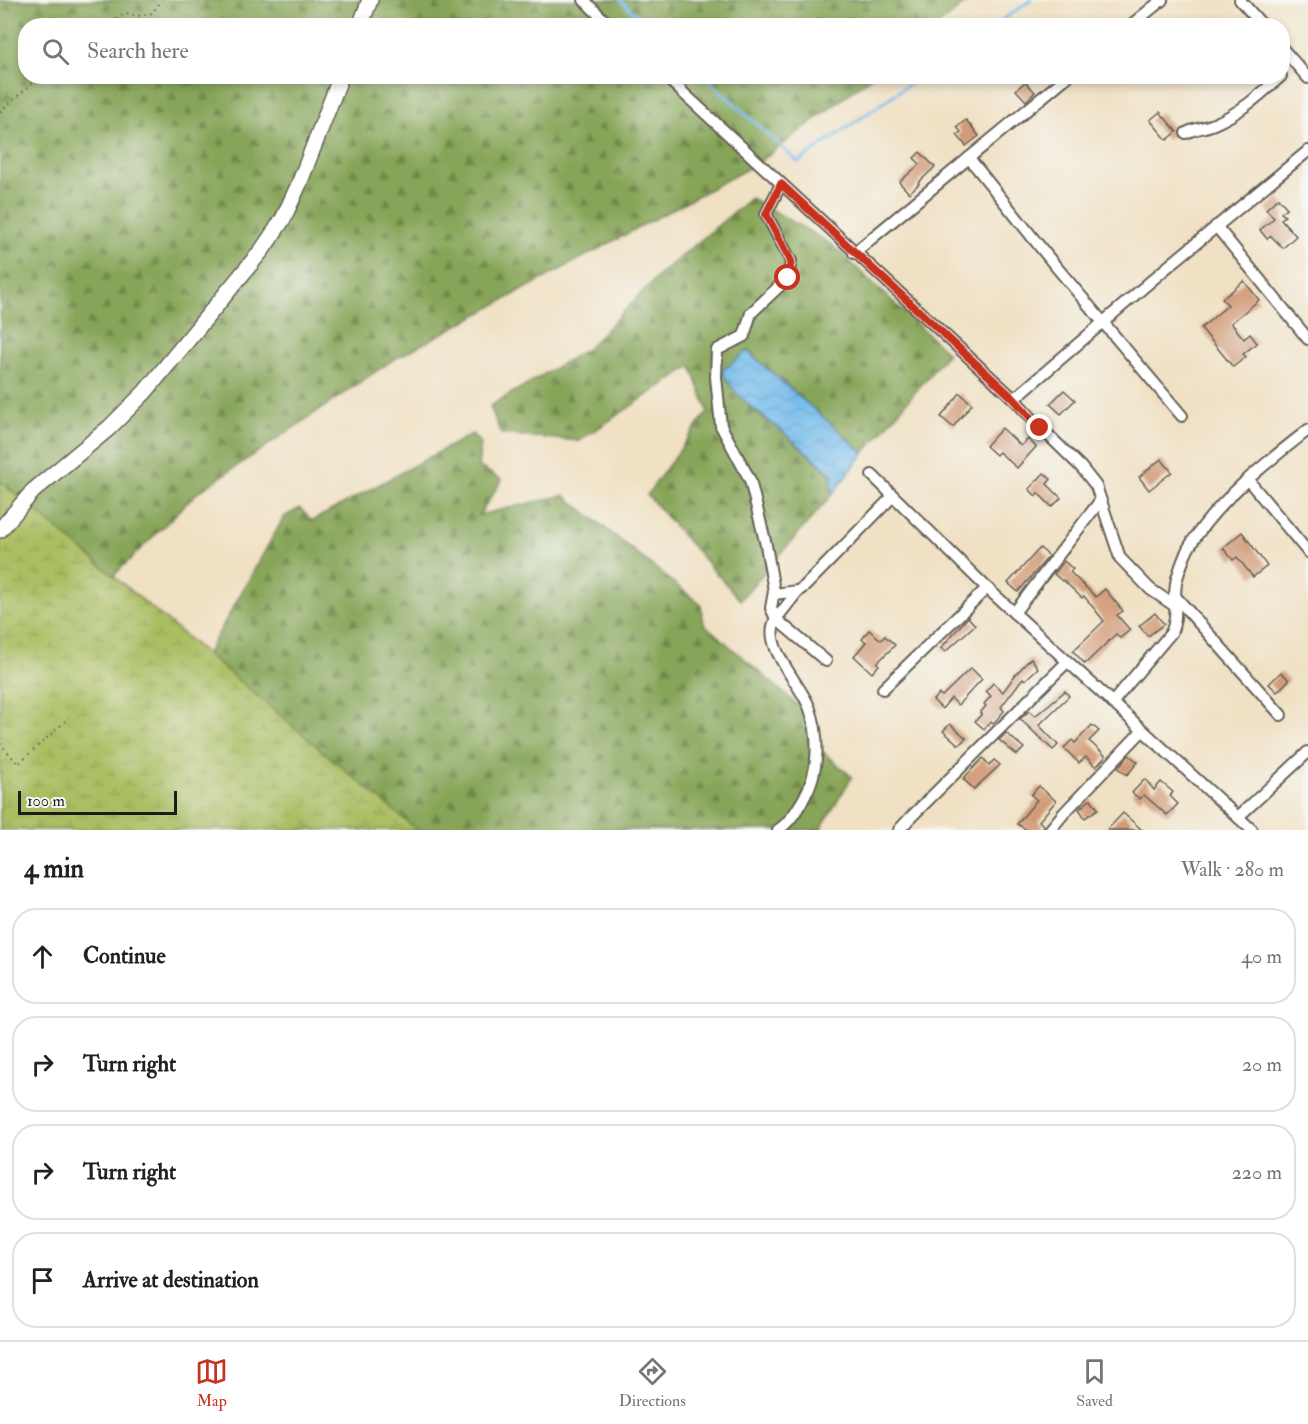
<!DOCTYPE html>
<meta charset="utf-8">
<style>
body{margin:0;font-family:"IM FELL Double Pica",serif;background:#f6f6f6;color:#202124}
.scale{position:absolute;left:18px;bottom:15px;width:159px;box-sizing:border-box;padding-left:6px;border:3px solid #1c1c1c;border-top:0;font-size:16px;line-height:21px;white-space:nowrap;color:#1c1c1c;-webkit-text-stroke:4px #f6f6f2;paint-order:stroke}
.stop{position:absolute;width:18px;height:18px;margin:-14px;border:4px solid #c8321e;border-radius:50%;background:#fff}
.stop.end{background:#c8321e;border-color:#fff;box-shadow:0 2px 6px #0008}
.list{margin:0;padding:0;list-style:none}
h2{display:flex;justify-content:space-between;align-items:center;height:78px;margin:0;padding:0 24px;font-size:26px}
h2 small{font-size:20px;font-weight:400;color:#757577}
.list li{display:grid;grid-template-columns:39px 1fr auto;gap:18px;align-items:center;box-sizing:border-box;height:96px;margin:0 12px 12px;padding:0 12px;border:2px solid #e0e0e0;border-radius:24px}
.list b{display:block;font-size:22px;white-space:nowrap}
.list em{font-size:20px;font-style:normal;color:#757577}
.icon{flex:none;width:33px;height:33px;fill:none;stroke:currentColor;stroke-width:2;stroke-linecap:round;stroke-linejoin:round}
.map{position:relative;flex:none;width:1308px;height:830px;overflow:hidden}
.search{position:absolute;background:#fff;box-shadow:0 3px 9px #0003;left:18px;right:18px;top:18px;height:66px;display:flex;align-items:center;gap:15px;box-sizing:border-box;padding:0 21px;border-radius:24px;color:#757577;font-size:22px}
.sheet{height:510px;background:#fff}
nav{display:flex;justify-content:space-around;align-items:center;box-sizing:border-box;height:84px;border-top:2px solid #e0e0e0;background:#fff;font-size:16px;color:#757577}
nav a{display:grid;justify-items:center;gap:3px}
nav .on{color:#c8321e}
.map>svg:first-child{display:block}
</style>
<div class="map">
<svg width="1308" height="830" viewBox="0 0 1308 830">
<defs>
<pattern id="forest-firs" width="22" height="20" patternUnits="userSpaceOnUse" patternTransform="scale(1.5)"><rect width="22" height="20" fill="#87a558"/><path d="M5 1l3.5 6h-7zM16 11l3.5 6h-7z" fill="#6e8648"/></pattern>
<pattern id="wetland-marsh" width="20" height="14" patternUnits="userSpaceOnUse" patternTransform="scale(1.5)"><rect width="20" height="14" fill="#aabe62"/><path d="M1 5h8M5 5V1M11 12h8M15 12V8" fill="none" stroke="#92a354"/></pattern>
<pattern id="water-waves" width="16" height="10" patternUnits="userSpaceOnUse" patternTransform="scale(1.5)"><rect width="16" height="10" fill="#74bcec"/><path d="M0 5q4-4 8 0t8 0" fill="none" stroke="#64a1ca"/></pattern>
</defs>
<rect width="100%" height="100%" fill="#f6f6f2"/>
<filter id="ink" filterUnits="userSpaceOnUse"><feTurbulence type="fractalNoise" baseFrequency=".0167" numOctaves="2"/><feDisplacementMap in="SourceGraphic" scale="12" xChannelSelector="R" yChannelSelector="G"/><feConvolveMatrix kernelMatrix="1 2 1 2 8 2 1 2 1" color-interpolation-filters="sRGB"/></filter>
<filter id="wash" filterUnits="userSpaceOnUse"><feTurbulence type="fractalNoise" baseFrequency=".008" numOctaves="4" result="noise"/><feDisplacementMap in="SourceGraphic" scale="24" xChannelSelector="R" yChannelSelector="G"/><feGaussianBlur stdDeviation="1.35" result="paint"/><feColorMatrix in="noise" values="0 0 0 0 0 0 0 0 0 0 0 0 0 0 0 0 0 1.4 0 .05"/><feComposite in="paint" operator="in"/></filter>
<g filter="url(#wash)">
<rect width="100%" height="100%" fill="#f0e1c4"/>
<g fill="url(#forest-firs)" stroke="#52603a" stroke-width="1.5">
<polygon points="0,0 970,0 937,26 26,26 26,76 871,77 758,163 393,360 196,494 68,621 0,579"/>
<polygon points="751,198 830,243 948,353 864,453 747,351 749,407 789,437 832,475 832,495 740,600 647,495 708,411 691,366 579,441 501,434 490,406 587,349 661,273"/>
<polygon points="472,434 481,444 478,466 502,480 479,515 564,495 701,605 704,624 806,712 809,740 852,777 820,830 394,830 200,666 284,517 300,508 312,521"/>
</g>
<polygon fill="url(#wetland-marsh)" stroke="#636d3f" stroke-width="1.5" points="0,481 417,830 0,830"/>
<path fill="url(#water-waves)" stroke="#486c84" stroke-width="1.5" d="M747,351L864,453L832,495V474C818,462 804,449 789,437C764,416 737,401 722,371Z"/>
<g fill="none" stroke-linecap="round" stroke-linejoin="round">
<g stroke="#74bcec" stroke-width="3">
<polyline points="620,0 648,26"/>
<polyline points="994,26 1031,0"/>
<polyline points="704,76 798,162 921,76"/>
</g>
</g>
<g id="blocks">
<g fill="#d29b78">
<polygon points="1025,82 1035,92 1026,101 1016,90"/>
<polygon points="1160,112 1177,132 1167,140 1150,120"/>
<polygon points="966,120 979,136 966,146 957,135 961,132 957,127"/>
<polygon points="920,152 935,167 918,183 919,184 909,193 899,182 920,164 914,158"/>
<polygon points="1278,198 1287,208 1281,213 1285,216 1281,219 1296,236 1283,248 1271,236 1267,239 1260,230 1274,218 1266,209"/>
<polygon points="1244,281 1259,300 1231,323 1244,339 1250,334 1257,343 1243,354 1246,357 1233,367 1201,328 1228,305 1222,299"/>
<polygon points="1064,390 1075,400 1061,414 1050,404"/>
<polygon points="960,393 972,404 953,427 941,417"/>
<polygon points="1002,428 1021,446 1028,439 1036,447 1017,468 999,452 996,455 986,446"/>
<polygon points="1161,459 1172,472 1149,490 1139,477"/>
<polygon points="1044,473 1051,479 1047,484 1061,498 1052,507 1038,493 1036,496 1029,489"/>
<polygon points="1242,532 1267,566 1253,577 1237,557 1233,560 1223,548"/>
<polygon points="1040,548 1049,556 1018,592 1008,583"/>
<polygon points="1064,561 1073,569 1070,572 1096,597 1105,589 1123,611 1117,615 1130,630 1120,638 1116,634 1085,664 1073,651 1104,621 1084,596 1082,598 1063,580 1062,581 1054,574"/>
<polygon points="1155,613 1164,624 1148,636 1139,626"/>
<polygon points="968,617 975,625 945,652 941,648"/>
<polygon points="869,630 881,640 885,636 895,645 877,663 879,665 872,673 854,656 866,642 862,639"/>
<polygon points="1031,658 1038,668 1025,680 1023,678 1001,707 1004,711 993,724 991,722 984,729 975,721 982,714 980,713 986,706 984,704 991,696 986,691 993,683 1003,692 1016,674"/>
<polygon points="971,668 982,679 958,705 951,698 942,709 933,700 939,694 942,696"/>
<polygon points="1281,672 1289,680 1277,692 1269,684"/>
<polygon points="1065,691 1069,696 1039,725 1058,745 1053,750 1020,719 1029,711 1035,716"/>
<polygon points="950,724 966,738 959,745 943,731"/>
<polygon points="1092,725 1099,731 1089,741 1106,756 1096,767 1086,757 1079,763 1064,748 1072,740 1075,743"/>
<polygon points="1006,733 1024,748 1017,755 999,740"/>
<polygon points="1129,755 1138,762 1127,775 1118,768"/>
<polygon points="983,758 989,765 994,760 1000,765 974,789 963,779"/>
<polygon points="1145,779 1154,790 1161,782 1173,792 1170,796 1178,804 1167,815 1144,795 1140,799 1132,793"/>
<polygon points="1039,786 1056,801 1039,821 1044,826 1040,830 1027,830 1017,824 1037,800 1031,795"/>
<polygon points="1091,799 1098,809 1085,818 1079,809"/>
<polygon points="1123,813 1142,830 1107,830"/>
</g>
</g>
</g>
<g filter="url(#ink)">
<use href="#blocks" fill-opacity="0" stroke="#666157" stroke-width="1.5"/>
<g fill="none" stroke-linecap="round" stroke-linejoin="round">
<g stroke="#666157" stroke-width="14">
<g id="minor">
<polyline points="584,0 610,26"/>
<polyline points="1240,0 1263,26"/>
<polyline points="1130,26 1162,0"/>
<polyline points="1282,48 1308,78"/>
<polyline points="665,76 1014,399 1040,427 1081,467 1096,486 1120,558 1150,589 1175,606"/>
<path d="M1186,133C1195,128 1205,128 1214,124C1240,113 1260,95 1281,76"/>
<polyline points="969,158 1053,263 1182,416"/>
<polyline points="1216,226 1308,339"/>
<polyline points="854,253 1068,76"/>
<polyline points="1014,399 1165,269 1308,151"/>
<polyline points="872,475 987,588 1252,830"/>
<polyline points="1248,480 1308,552"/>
<polyline points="798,591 776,619 826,661"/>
<polyline points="774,594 798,591 805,586 893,496"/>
<polyline points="1174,595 1281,715"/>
<polyline points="1014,613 1100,501"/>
<polyline points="883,689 987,588"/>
<path d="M1112,703L1171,633C1180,614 1171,594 1178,575C1181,566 1184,557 1188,549C1214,503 1267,462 1308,430"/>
<polyline points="1238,817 1308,752"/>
<path d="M778,830C790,822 797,810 804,798C819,772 820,738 810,709C802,685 760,645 776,619L771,608L774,591L766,545L750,480L721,426L716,377L717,350L744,336L751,313L788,278L791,261L766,214L781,184"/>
<polyline points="899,830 910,818 1067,662"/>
<polyline points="1050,830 1064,813 1142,731"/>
</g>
</g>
<g stroke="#666157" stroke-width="18">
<g id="secondary">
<polyline points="360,26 370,0"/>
<polyline points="0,530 33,491 109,428 145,392 262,250 283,219 299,184 341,76"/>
</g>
</g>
<g stroke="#666157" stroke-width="2" stroke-dasharray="1.5 4.5" stroke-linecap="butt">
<polyline points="83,26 92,20 100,22 112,21 126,13 138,16 152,13 162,0"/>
<polyline points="0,112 40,76"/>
<polyline points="0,743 18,764 69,718"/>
</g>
<use href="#minor" stroke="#fff" stroke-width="10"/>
<use href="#secondary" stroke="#fff" stroke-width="15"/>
</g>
</g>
<g fill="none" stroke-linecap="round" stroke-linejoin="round" filter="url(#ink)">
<polyline stroke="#c8321e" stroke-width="8" points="788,278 791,261 766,214 781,184 1014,399 1040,428"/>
</g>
</svg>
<div class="scale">100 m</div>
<div class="stop" style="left:788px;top:278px"></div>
<div class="stop end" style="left:1040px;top:428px"></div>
<div class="search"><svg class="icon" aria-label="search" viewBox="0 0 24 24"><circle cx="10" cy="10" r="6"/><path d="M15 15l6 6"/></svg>Search here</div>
</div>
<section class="sheet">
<h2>4 min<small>Walk · 280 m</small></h2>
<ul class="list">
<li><svg class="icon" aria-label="ahead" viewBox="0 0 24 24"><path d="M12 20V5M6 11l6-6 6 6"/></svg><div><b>Continue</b></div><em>40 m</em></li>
<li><svg class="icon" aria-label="right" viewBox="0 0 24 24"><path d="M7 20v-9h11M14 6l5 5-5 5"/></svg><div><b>Turn right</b></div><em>20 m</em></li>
<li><svg class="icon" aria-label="right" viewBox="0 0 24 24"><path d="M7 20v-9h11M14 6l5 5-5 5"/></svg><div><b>Turn right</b></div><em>220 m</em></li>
<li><svg class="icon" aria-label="arrive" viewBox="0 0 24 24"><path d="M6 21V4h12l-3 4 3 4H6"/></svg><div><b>Arrive at destination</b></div></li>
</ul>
</section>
<nav>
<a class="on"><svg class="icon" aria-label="map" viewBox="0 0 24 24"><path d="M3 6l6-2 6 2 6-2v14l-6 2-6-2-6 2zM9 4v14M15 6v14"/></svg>Map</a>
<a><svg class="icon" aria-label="directions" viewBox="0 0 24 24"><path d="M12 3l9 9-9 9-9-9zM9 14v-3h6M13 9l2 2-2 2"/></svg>Directions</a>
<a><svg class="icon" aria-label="saved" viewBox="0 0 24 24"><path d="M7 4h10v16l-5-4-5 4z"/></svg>Saved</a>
</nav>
